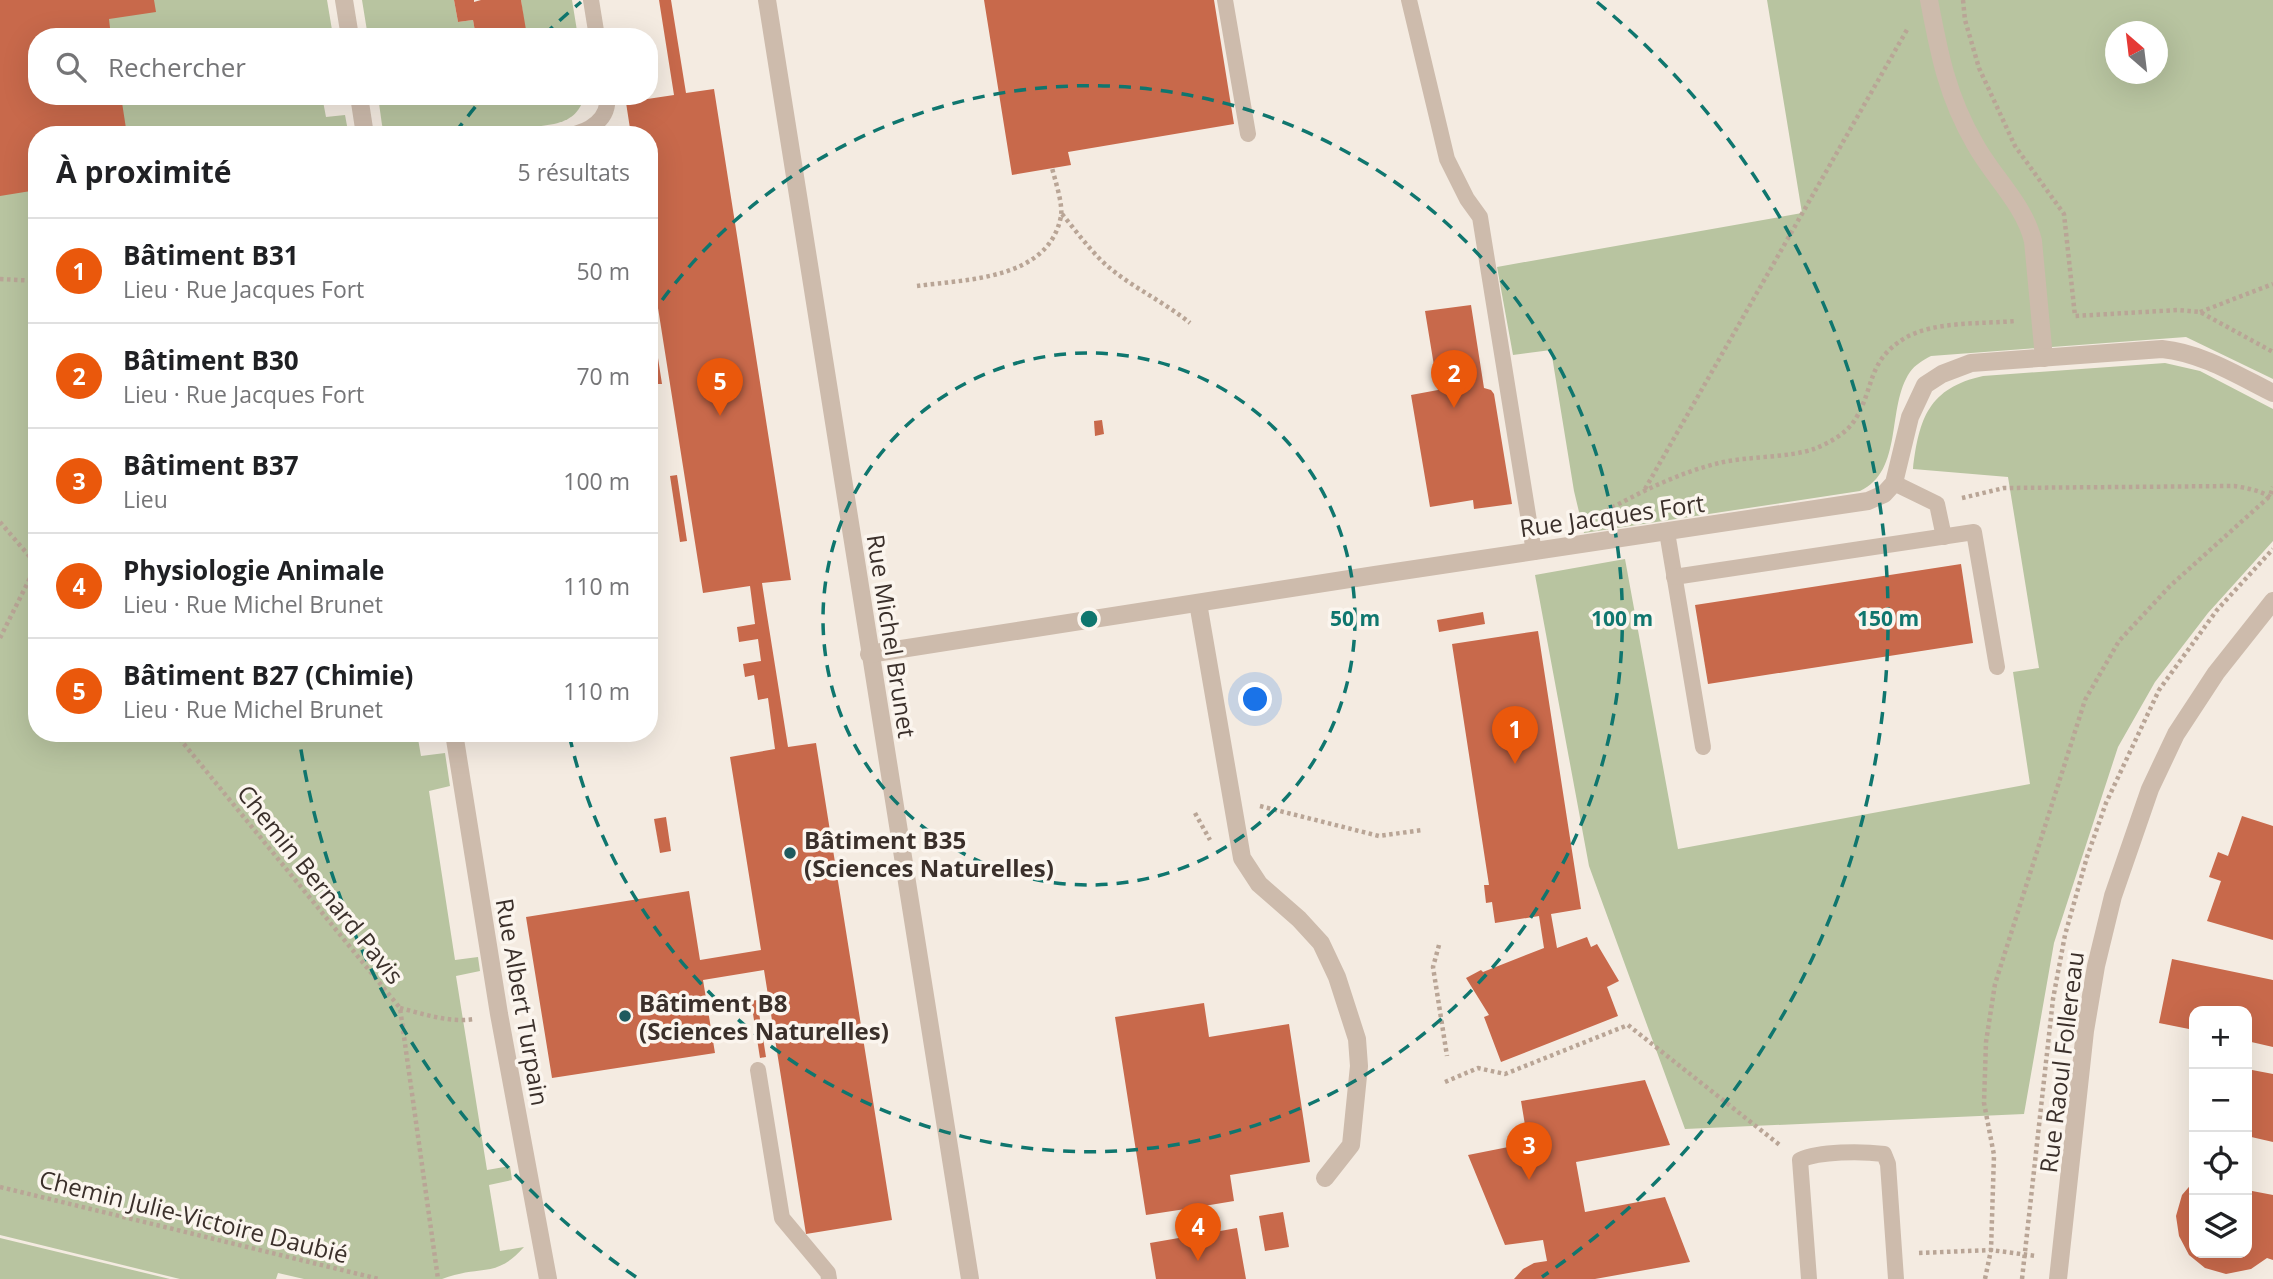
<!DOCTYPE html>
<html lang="fr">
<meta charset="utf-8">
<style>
body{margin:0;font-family:"Open Sans",sans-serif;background:#f6f6f6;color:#202124}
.controls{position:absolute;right:21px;bottom:21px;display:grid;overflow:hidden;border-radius:14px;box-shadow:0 7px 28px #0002}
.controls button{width:63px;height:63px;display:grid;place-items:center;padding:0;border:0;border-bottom:2px solid #e0e0e0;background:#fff;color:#202124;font:35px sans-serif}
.compass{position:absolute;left:2105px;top:21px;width:63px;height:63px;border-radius:50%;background:#fff;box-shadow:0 7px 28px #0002;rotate:332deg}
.you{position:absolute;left:1256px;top:700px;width:24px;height:24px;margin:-18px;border:5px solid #fff;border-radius:50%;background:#1a73e8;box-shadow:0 0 0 10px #1a73e833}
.badge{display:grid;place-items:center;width:46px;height:46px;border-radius:50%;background:#ea580c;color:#fff;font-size:23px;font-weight:700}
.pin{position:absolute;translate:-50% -58px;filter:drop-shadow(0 2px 4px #0008)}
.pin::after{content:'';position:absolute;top:37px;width:24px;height:21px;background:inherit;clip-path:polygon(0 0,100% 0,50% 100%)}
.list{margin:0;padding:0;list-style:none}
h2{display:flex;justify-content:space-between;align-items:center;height:91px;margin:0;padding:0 28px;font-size:30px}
h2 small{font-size:23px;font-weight:400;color:#757577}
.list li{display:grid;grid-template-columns:46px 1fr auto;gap:21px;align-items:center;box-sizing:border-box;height:105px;padding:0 28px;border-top:2px solid #e0e0e0}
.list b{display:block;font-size:26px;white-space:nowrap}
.list p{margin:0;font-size:23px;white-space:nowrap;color:#757577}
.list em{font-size:23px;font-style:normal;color:#757577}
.icon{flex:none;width:38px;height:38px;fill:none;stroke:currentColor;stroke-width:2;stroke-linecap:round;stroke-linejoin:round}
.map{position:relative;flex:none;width:2273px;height:1279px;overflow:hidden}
.search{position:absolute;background:#fff;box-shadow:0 7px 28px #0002;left:28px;top:28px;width:630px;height:77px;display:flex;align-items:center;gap:18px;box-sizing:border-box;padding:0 24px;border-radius:28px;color:#757577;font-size:26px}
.panel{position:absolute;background:#fff;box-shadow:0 7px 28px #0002;left:28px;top:126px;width:630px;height:616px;border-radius:28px}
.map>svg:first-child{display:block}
</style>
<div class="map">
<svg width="2273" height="1279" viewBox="0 0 2273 1279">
<rect width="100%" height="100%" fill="#f4ebe1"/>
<g fill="#b8c4a0" fill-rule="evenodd">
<path d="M0,0H327L332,30L313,33V37H37V96H322L326,117L345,115L348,131L323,135H37V733H417L421,756L445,753L450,786L429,791L455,960L478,957L480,971L456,976L487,1170L510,1166L512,1180L489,1185L500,1251L524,1247C496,1279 482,1264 442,1279H304L278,1273L276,1279H180L0,1235Z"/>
<polygon points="362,0 454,0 458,22 473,20 476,37 368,37"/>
<polygon points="521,0 572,0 578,37 479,37 525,30"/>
<path d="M1767,0H2273V379L2186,337L1931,356C1923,360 1915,365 1910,372C1886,407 1904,471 1860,491L1584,533L1574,491L1551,350L1513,355L1497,267L1802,213ZM2116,32H2158V74H2116Z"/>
<path d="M378,96H585C579,113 571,120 554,124L483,135H386L382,125Z"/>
<path d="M2165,363L2200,371L2273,409V541L2208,613L2155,682L2118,747L2054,943L2024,1114L1685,1129L1589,866L1535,575L1625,559L1678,849L2030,784L2013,672L2039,668L2008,477L1913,469C1919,418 1929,388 1983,376Z"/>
<polygon points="0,1238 170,1279 0,1279"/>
</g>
<g fill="#c8694b">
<polygon points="0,0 154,0 156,12 109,19 111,37 37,37 37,96 121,96 127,135 37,135 37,190 0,196"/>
<polygon points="454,0 474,0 474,2 481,0 521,0 526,30 476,37 473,20 458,22"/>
<polygon points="659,0 671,0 686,93 714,89 791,580 762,583 766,609 788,747 816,743 892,1220 806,1234 764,970 703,980 715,1053 552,1078 526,917 689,891 700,960 761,950 730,757 775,749 768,698 758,700 754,675 745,677 743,664 761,661 758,639 739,642 737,627 755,624 750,586 703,593 649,251 649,135 631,135 625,96 634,96 634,101 674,95"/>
<polygon points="984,0 1214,0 1234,124 1068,152 1071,165 1012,175"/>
<polygon points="1471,305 1484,388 1491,390 1494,394 1512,504 1474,509 1473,500 1430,507 1411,395 1438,390 1425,311"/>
<polygon points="654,332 662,384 655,384 649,341 649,333"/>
<polygon points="1102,420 1104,434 1095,436 1094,421"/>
<polygon points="677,475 687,541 680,542 670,476"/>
<polygon points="1961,564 1973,643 1708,684 1695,605"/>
<polygon points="1483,612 1485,624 1439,632 1437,620"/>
<polygon points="1538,631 1581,909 1551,914 1557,948 1587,937 1591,947 1597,944 1619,981 1607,987 1618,1016 1501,1062 1484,1017 1489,1015 1466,978 1481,970 1483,972 1544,948 1539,916 1495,923 1492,902 1486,903 1484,885 1489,885 1452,644"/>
<polygon points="2242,816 2273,826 2273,940 2207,921 2221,881 2209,877 2218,852 2228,856"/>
<polygon points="666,817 671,851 660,853 654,819"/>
<polygon points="2172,959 2273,980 2273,1047 2247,1041 2247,1011 2194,1011 2194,1030 2159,1023"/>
<polygon points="757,1000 766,1057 760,1058 751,1001"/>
<polygon points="1204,1003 1209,1037 1289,1024 1310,1162 1230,1175 1234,1201 1204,1206 1209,1233 1237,1228 1246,1279 1156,1279 1150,1243 1196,1235 1195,1227 1185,1229 1183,1216 1193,1215 1192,1208 1146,1215 1115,1017"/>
<polygon points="2247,1069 2273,1074 2273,1142 2247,1136"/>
<polygon points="1645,1080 1670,1145 1576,1162 1585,1212 1665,1197 1690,1262 1595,1279 1514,1279 1523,1269 1534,1263 1547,1261 1543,1240 1505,1245 1468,1155 1528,1143 1521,1101"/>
<polygon points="2194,1181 2194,1253 2247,1253 2247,1190 2273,1195 2273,1260 2267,1258 2251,1269 2226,1274 2205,1268 2189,1255 2179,1236 2176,1216 2182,1195"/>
<polygon points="1283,1212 1289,1247 1265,1251 1259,1216"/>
</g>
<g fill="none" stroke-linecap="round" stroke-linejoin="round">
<g stroke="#b9a596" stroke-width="4.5" stroke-dasharray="3.5 3.5" stroke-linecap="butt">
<polyline points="1963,0 1965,20 1979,68 2015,146 2064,214 2075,316 2178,310 2200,312 2273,352"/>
<path d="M1062,214C1076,231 1089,249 1105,264C1131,287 1163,301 1190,323"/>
<polyline points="0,279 37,281"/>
<path d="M917,286C967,279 1049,280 1061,216C1063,204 1055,180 1052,168"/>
<polyline points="2200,312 2273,284"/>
<polyline points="1645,489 1908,28"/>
<path d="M1962,498L2004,488L2234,486C2247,488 2263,491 2273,499"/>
<path d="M1606,511C1640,492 1681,472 1719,463C1748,456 1788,458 1814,449C1829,443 1848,433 1856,418C1875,386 1867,361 1905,338C1934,321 1983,324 2015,321"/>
<polyline points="0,522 36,564"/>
<polyline points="0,638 37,564"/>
<polyline points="175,733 400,1008 438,1279"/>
<polyline points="1260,806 1379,836 1422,830"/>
<polyline points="1195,813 1210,840"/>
<polyline points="1439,945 1433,967 1447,1056"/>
<path d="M400,1008C424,1014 449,1023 474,1019"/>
<polyline points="1445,1082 1478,1068 1505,1074 1628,1025 1781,1146"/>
<polyline points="0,1187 379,1279"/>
<polyline points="1919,1253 1991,1250 2036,1256"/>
<polyline points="1985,1279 1991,1250 1994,1155 1984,1103 1986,1042 1995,984 2085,700 2119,641 2170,586 2270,496 2273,487"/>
<polyline points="2022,1279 2053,999 2065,935 2087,857 2106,803 2159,690 2217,610 2273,549"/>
</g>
<g stroke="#cdbbac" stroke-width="16">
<polyline points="591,0 597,37"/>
<polyline points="1225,0 1248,134"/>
<polyline points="1409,0 1447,159 1467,199 1480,217 1534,552"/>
<path d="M569,135C589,132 610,119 607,96"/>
<polyline points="1894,483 1937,504 1944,537"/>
<polyline points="1667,532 1703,747"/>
<polyline points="1674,577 1974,532 1997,667"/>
<polyline points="758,1070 782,1218 828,1273 829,1279"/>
<path d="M1809,1279L1800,1160C1820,1151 1861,1151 1884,1154L1888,1164L1896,1279"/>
</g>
<g stroke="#cdbbac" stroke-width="18">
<polyline points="344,0 350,37"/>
<polyline points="767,0 970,1279"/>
<path d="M1929,0C1939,53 1947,96 1975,144C1993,177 2024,204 2033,241L2044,358"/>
<polyline points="359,96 365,135"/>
<polyline points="1198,603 1242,858 1259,884 1299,919 1321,943 1337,977 1357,1039 1359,1066 1351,1145 1325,1178"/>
<path d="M869,654L1375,575L1868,501L1884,494L1894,483L1910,417L1925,385L1942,374L1971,363L2162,349C2202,353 2237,375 2273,393"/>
<polyline points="454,733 499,1014 548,1279"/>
</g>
<polyline stroke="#cdbbac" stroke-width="18" points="2058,1279 2085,1031 2096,966 2113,896 2150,789 2176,734 2216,673 2273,601"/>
</g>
<g fill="none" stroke="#0f766e" stroke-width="3.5" stroke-dasharray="12 9">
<circle cx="1089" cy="619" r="266"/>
<path d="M650 317A533 533 0 1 1 569 734"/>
<path d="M636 1277A799 799 0 0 1 299 737M455 133A799 799 0 0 1 481 100M544 35A799 799 0 0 1 581 2M1597 2A799 799 0 0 1 1542 1277"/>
</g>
<g fill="#1f5a5e" stroke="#fbf5ee" stroke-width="2.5">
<circle cx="790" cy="853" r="7"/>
<circle cx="625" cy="1016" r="7"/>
</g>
<g text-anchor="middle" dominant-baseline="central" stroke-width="7" stroke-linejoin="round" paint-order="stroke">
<g font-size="24" fill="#3b302b" stroke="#fbf5ee">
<text transform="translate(1612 515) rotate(-8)">Rue Jacques Fort</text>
<text transform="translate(892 636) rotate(81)">Rue Michel Brunet</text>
<text transform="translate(321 884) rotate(51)">Chemin Bernard Pavis</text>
<text transform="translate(523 1002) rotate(80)">Rue Albert Turpain</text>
<text transform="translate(2061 1062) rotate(-83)">Rue Raoul Follereau</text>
<text transform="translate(194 1216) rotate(14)">Chemin Julie-Victoire Daubié</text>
</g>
<g font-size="24" font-weight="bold" fill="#3b302b" stroke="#fbf5ee" text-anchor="start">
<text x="804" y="839">Bâtiment B35<tspan x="804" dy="28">(Sciences Naturelles)</tspan></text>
<text x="639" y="1002">Bâtiment B8<tspan x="639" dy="28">(Sciences Naturelles)</tspan></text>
</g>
</g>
<circle cx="1089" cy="619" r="10" fill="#0f766e" stroke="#fbf5ee" stroke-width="3.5"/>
<g font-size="21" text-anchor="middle" font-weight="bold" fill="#0f766e" stroke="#fbf5ee" stroke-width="7" stroke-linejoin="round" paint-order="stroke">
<text x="1355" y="626">50 m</text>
<text x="1622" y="626">100 m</text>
<text x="1888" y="626">150 m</text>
</g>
</svg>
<div class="controls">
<button>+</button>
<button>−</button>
<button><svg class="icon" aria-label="locate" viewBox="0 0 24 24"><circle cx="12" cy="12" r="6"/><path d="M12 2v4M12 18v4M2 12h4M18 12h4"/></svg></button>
<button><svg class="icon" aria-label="layers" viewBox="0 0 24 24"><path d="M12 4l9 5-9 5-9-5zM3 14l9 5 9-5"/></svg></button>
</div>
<svg class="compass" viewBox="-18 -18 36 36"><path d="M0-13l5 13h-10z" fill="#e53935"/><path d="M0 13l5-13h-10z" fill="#757577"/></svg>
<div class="you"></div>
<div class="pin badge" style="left:1515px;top:764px">1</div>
<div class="pin badge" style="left:1454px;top:408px">2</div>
<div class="pin badge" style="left:1529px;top:1180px">3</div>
<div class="pin badge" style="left:1198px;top:1261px">4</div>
<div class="pin badge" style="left:720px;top:416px">5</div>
<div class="search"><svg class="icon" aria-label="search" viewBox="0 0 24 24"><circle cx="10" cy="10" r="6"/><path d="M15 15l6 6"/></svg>Rechercher</div>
<section class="panel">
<h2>À proximité<small>5 résultats</small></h2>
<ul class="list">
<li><span class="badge">1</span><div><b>Bâtiment B31</b><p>Lieu · Rue Jacques Fort</p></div><em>50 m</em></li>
<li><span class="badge">2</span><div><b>Bâtiment B30</b><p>Lieu · Rue Jacques Fort</p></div><em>70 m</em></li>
<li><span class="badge">3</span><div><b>Bâtiment B37</b><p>Lieu</p></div><em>100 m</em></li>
<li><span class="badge">4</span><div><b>Physiologie Animale</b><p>Lieu · Rue Michel Brunet</p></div><em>110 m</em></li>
<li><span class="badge">5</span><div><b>Bâtiment B27 (Chimie)</b><p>Lieu · Rue Michel Brunet</p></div><em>110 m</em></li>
</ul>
</section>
</div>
